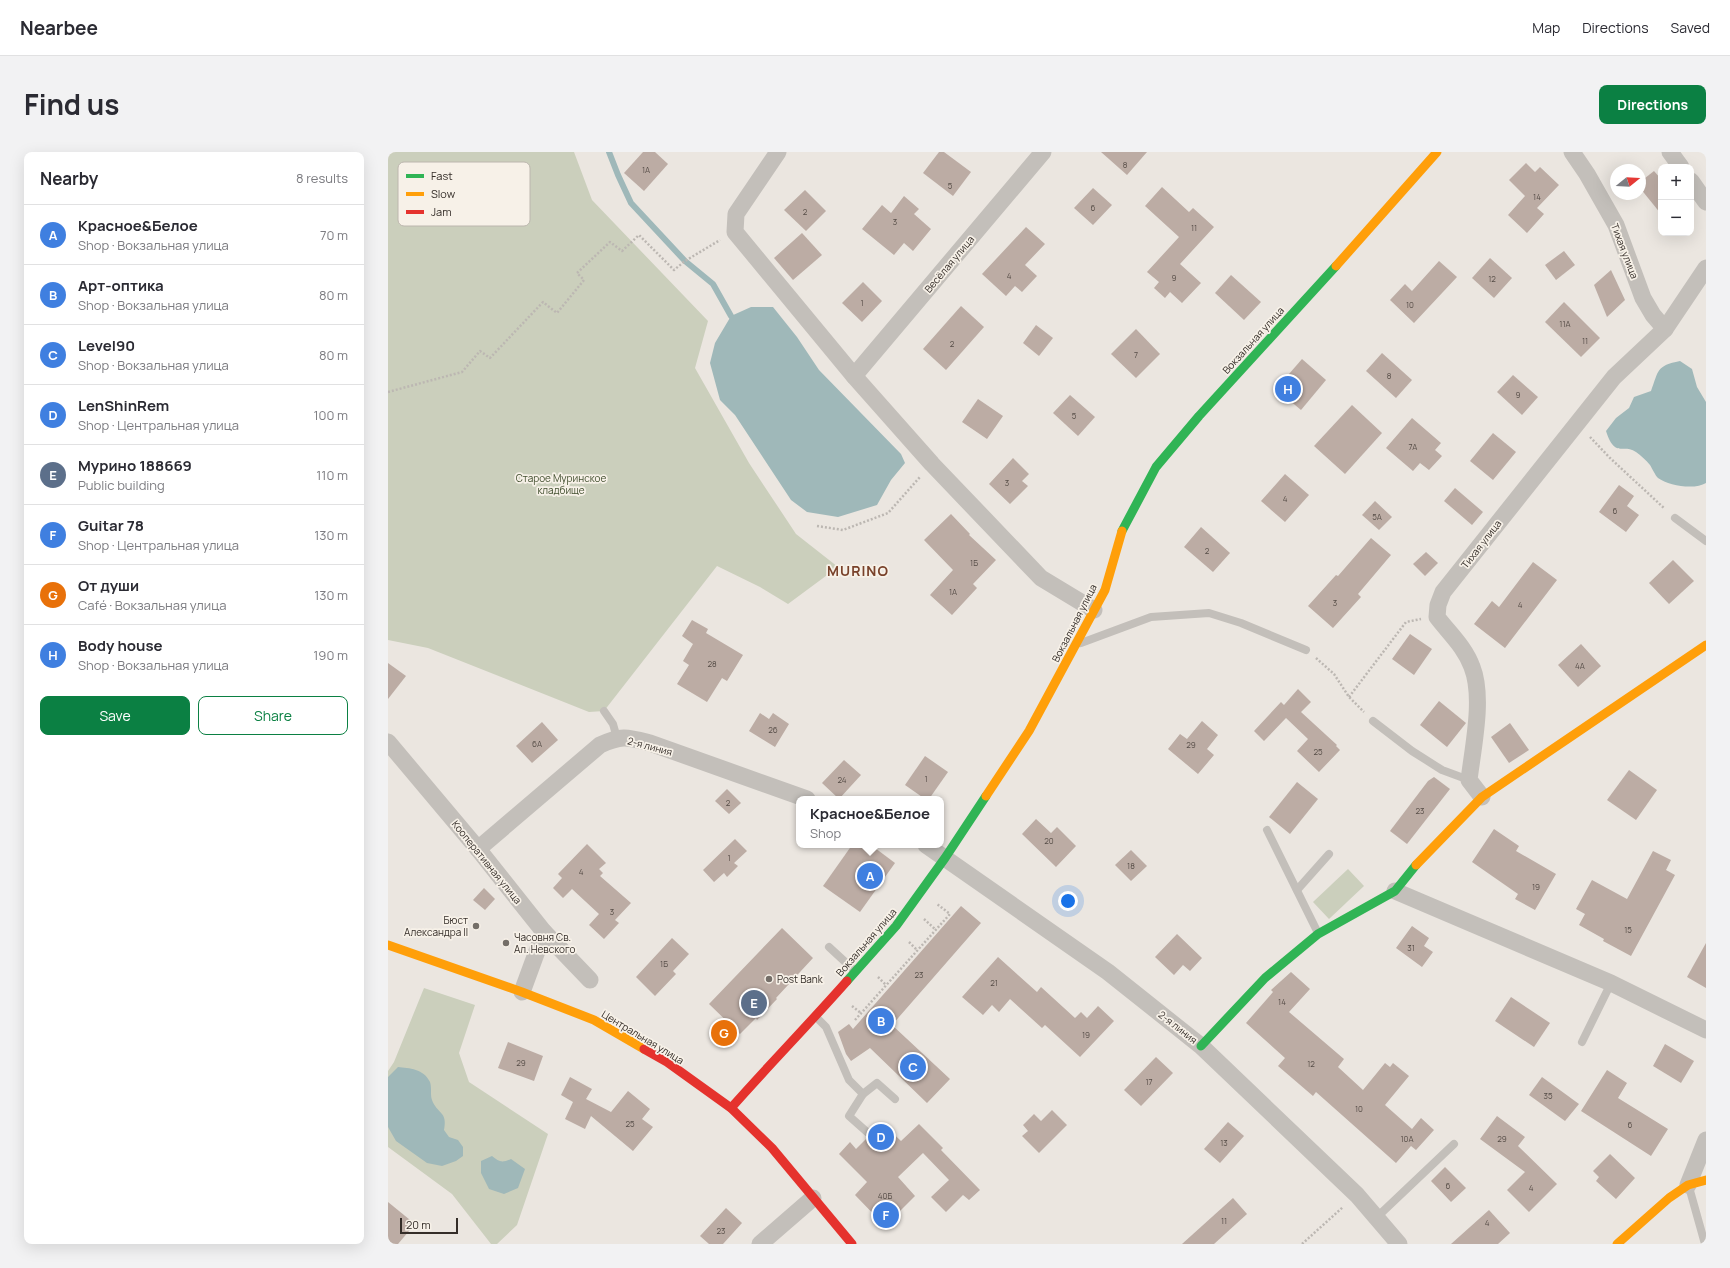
<!DOCTYPE html>
<meta charset="utf-8">
<style>
body{margin:0;font-family:Manrope,sans-serif;background:#f2f2f3;color:#2b2b33}
.controls{position:absolute;right:12px;top:12px;display:grid;overflow:hidden;border-radius:8px;box-shadow:0 4px 16px #0002}
.controls button{width:36px;height:36px;display:grid;place-items:center;padding:0;border:0;border-bottom:1px solid #e1e1e2;background:#fff;color:#2b2b33;font:20px sans-serif}
.compass{position:absolute;left:1222px;top:12px;width:36px;height:36px;border-radius:50%;background:#fff;box-shadow:0 4px 16px #0002;rotate:72deg}
.scale{position:absolute;left:12px;bottom:10px;width:58px;box-sizing:border-box;padding-left:4px;border:2px solid #342d28;border-top:0;font-size:11px;line-height:14px;white-space:nowrap;color:#342d28;-webkit-text-stroke:3px #f7f1e8;paint-order:stroke}
.you{position:absolute;left:680px;top:749px;width:14px;height:14px;margin:-10px;border:3px solid #fff;border-radius:50%;background:#1a73e8;box-shadow:0 0 0 6px #1a73e833}
.badge{display:grid;place-items:center;width:26px;height:26px;border-radius:50%;background:#0b8043;color:#fff;font-size:13px;font-weight:700}
.pin{position:absolute;translate:-50% -50%;border:2px solid #fff;box-shadow:0 1px 4px #0006}
.popup{position:absolute;left:408px;top:644px;width:148px;height:52px;box-sizing:border-box;display:grid;place-content:center;border-radius:8px;background:#fff;filter:drop-shadow(0 1px 3px #0005);font-size:13px;white-space:nowrap;color:#7c7c81}
.popup b{font-size:15px;color:#2b2b33}
.popup::after{content:'';position:absolute;left:50%;top:100%;margin-left:-8px;border:8px solid transparent;border-top-color:#fff}
.list{margin:0;padding:0;list-style:none}
h2{display:flex;justify-content:space-between;align-items:center;height:52px;margin:0;padding:0 16px;font-size:17px}
h2 small{font-size:13px;font-weight:400;color:#7c7c81}
.list li{display:grid;grid-template-columns:26px 1fr auto;gap:12px;align-items:center;box-sizing:border-box;height:60px;padding:0 16px;border-top:1px solid #e1e1e2}
.list b{display:block;font-size:15px;white-space:nowrap}
.list p{margin:0;font-size:13px;white-space:nowrap;color:#7c7c81}
.list em{font-size:13px;font-style:normal;color:#7c7c81}
.actions{display:flex;gap:8px;padding:12px 16px}
.actions a{flex:1;padding:9px 0;border:1px solid #0b8043;border-radius:8px;text-align:center;font-size:14px;color:#0b8043}
.actions .main{background:#0b8043;color:#fff}
.map{position:relative;flex:none;width:1318px;height:1092px;overflow:hidden;border-radius:8px}
header{display:flex;align-items:center;gap:24px;box-sizing:border-box;height:56px;padding:0 20px;background:#fff;border-bottom:1px solid #e1e1e2}
header strong{font-size:19px}
nav{display:flex;gap:22px;margin-inline-start:auto;font-size:14px}
.intro{display:flex;align-items:center;justify-content:space-between;box-sizing:border-box;height:96px;padding:0 24px}
h1{margin:0;font-size:28px}
.button{padding:10px 18px;border-radius:8px;background:#0b8043;color:#fff;font-size:14px;font-weight:700}
main{display:flex;gap:24px;padding:0 24px}
aside{flex:1;background:#fff;border-radius:8px;box-shadow:0 4px 16px #0002}
.map>svg:first-child{display:block}
</style>
<header>
<strong>Nearbee</strong>
<nav><a>Map</a><a>Directions</a><a>Saved</a></nav>
</header>
<div class="intro"><h1>Find us</h1><a class="button">Directions</a></div>
<main>
<aside>
<h2>Nearby<small>8 results</small></h2>
<ul class="list">
<li><span class="badge" style="background:#3f7fe0">A</span><div><b>Красное&amp;Белое</b><p>Shop · Вокзальная улица</p></div><em>70 m</em></li>
<li><span class="badge" style="background:#3f7fe0">B</span><div><b>Арт-оптика</b><p>Shop · Вокзальная улица</p></div><em>80 m</em></li>
<li><span class="badge" style="background:#3f7fe0">C</span><div><b>Level90</b><p>Shop · Вокзальная улица</p></div><em>80 m</em></li>
<li><span class="badge" style="background:#3f7fe0">D</span><div><b>LenShinRem</b><p>Shop · Центральная улица</p></div><em>100 m</em></li>
<li><span class="badge" style="background:#5c6f8a">E</span><div><b>Мурино 188669</b><p>Public building</p></div><em>110 m</em></li>
<li><span class="badge" style="background:#3f7fe0">F</span><div><b>Guitar 78</b><p>Shop · Центральная улица</p></div><em>130 m</em></li>
<li><span class="badge" style="background:#e8710a">G</span><div><b>От души</b><p>Café · Вокзальная улица</p></div><em>130 m</em></li>
<li><span class="badge" style="background:#3f7fe0">H</span><div><b>Body house</b><p>Shop · Вокзальная улица</p></div><em>190 m</em></li>
</ul>
<div class="actions"><a class="main">Save</a><a>Share</a></div>
</aside>
<div class="map">
<svg width="1318" height="1092" viewBox="0 0 1318 1092">
<rect width="100%" height="100%" fill="#ebe6e0"/>
<g fill="#cbcfbc">
<polygon points="0,0 186,0 204,48 320,169 307,216 361,311 408,382 450,415 400,452 372,435 329,414 216,559 201,560 40,496 0,488"/>
<polygon points="960,717 976,734 941,767 925,750"/>
<polygon points="36,836 87,853 71,901 81,930 160,982 129,1073 109,1092 103,1092 64,1042 0,995 0,919 6,910"/>
</g>
<g fill="#9fb8b9">
<polygon points="363,155 385,155 409,185 431,218 513,302 517,311 503,328 489,353 450,365 419,360 403,348 347,263 332,248 322,211 327,191 343,164"/>
<path d="M1292,209L1304,217L1309,235L1318,250V331C1307,338 1281,334 1270,326C1267,323 1264,316 1262,313C1258,308 1252,303 1248,300C1235,291 1227,307 1218,279L1228,266L1241,256L1246,245L1263,239C1271,218 1268,214 1292,209Z"/>
<path d="M10,915C21,916 36,917 42,930C44,936 42,943 44,948C49,962 60,959 56,978L61,985L70,988L75,995V1004L68,1009L54,1014L39,1011L8,989L0,975V925Z"/>
<path d="M104,1004C111,1010 114,1011 123,1007L137,1017L130,1036L116,1042L101,1037L93,1021V1009Z"/>
</g>
<g fill="none" stroke-linecap="round" stroke-linejoin="round">
<polyline stroke="#9fb8b9" stroke-width="6" points="221,0 230,23 243,51 297,109 325,132 343,164"/>
</g>
<g fill="#bcaca4">
<polygon points="255,0 267,0 280,12 256,39 236,21"/>
<polygon points="551,0 556,0 583,20 565,44 535,21"/>
<polygon points="713,0 759,0 739,23"/>
<polygon points="1138,11 1147,20 1152,15 1171,33 1149,56 1156,62 1139,81 1120,63 1137,44 1121,28"/>
<polygon points="1266,19 1273,27 1273,62 1252,36 1252,30"/>
<polygon points="774,35 801,60 805,56 826,75 792,112 813,131 794,151 782,140 777,146 766,136 771,130 759,120 791,85 757,54"/>
<polygon points="705,36 724,53 705,73 686,56"/>
<polygon points="417,38 438,59 418,79 396,58"/>
<polygon points="516,44 531,57 526,62 543,77 525,99 516,91 506,103 474,77 494,53 503,61"/>
<polygon points="638,75 657,92 637,113 649,124 634,140 627,134 618,144 594,122"/>
<polygon points="414,81 434,103 405,128 386,106"/>
<polygon points="1176,99 1187,113 1168,128 1157,113"/>
<polygon points="1102,106 1124,126 1106,146 1084,126"/>
<polygon points="1051,109 1069,125 1026,171 1002,148 1017,132 1024,139"/>
<polygon points="1223,118 1237,148 1219,165 1206,133"/>
<polygon points="843,123 873,150 856,168 827,141"/>
<polygon points="475,130 494,149 474,170 454,151"/>
<polygon points="1176,150 1212,186 1193,205 1157,170"/>
<polygon points="573,154 596,175 558,218 535,197"/>
<polygon points="648,173 665,186 651,204 635,191"/>
<polygon points="748,177 772,202 748,226 723,202"/>
<polygon points="994,201 1024,228 1008,246 978,219"/>
<polygon points="914,207 938,228 913,258 888,237"/>
<polygon points="1125,223 1150,245 1134,263 1109,240"/>
<polygon points="682,243 707,265 690,284 665,261"/>
<polygon points="590,247 615,264 599,287 574,270"/>
<polygon points="964,253 994,281 957,322 926,294"/>
<polygon points="1024,266 1053,291 1047,298 1054,304 1041,318 1032,311 1025,319 998,296"/>
<polygon points="1105,281 1128,300 1105,328 1082,309"/>
<polygon points="625,306 641,322 634,329 640,334 622,352 601,332"/>
<polygon points="897,322 921,343 897,370 873,349"/>
<polygon points="1231,333 1246,344 1239,354 1251,363 1238,380 1211,360"/>
<polygon points="1067,336 1095,360 1084,373 1056,349"/>
<polygon points="987,349 1004,365 991,378 974,363"/>
<polygon points="563,362 582,382 581,383 608,408 585,432 589,436 564,463 542,443 565,418 536,388"/>
<polygon points="813,375 842,401 825,420 796,395"/>
<polygon points="983,386 1003,403 970,442 973,445 945,476 920,454 948,423 950,424"/>
<polygon points="1038,400 1050,411 1037,424 1025,412"/>
<polygon points="1285,408 1306,429 1281,452 1261,431"/>
<polygon points="1145,410 1169,428 1117,496 1086,472 1104,449 1111,455"/>
<polygon points="304,468 320,477 318,481 355,503 339,529 334,526 319,550 289,532 301,513 295,509 305,492 294,484"/>
<polygon points="1022,482 1044,497 1026,523 1004,507"/>
<polygon points="1193,492 1213,514 1190,535 1170,513"/>
<polygon points="0,511 18,524 0,547"/>
<polygon points="910,537 923,550 913,560 949,593 948,594 952,598 931,620 909,599 920,587 898,566 876,589 866,579 893,550 896,553"/>
<polygon points="1051,549 1078,571 1059,595 1032,573"/>
<polygon points="372,561 381,567 385,561 401,572 387,595 361,579"/>
<polygon points="814,569 830,583 819,597 826,603 810,622 780,597 792,582 799,587"/>
<polygon points="154,570 170,588 144,611 128,594"/>
<polygon points="1122,571 1141,598 1121,611 1103,585"/>
<polygon points="537,604 560,620 541,647 537,647 517,633"/>
<polygon points="456,608 473,623 451,647 434,631"/>
<polygon points="1241,618 1269,638 1248,668 1219,648"/>
<polygon points="1046,625 1062,637 1019,692 1002,679 1040,629"/>
<polygon points="909,630 930,647 902,682 881,665"/>
<polygon points="339,637 353,651 341,662 327,649"/>
<polygon points="648,667 663,681 669,675 688,694 668,715 634,682"/>
<polygon points="1106,677 1131,694 1128,699 1168,722 1147,758 1127,747 1130,742 1084,710"/>
<polygon points="347,687 359,699 346,711 350,714 339,725 336,721 326,730 315,718"/>
<polygon points="199,692 218,711 211,717 215,721 212,724 243,751 227,768 231,771 216,787 201,773 211,762 184,737 175,746 165,736 174,726 170,722"/>
<polygon points="464,693 483,693 507,711 472,760 435,734"/>
<polygon points="743,698 759,714 743,729 727,713"/>
<polygon points="1265,699 1283,708 1278,718 1287,723 1243,804 1215,789 1216,787 1191,773 1197,762 1188,757 1204,728 1239,747"/>
<polygon points="96,736 107,747 97,758 85,748"/>
<polygon points="573,754 593,771 504,873 562,927 539,951 482,896 463,909 458,902 450,880 461,872 465,877"/>
<polygon points="1024,774 1041,786 1036,794 1045,800 1034,815 1008,796"/>
<polygon points="394,776 425,806 388,846 389,847 369,868 368,866 352,882 321,852"/>
<polygon points="789,782 814,806 802,819 795,813 786,823 767,805"/>
<polygon points="284,786 301,802 285,819 288,822 267,844 248,825"/>
<polygon points="1318,791 1318,836 1299,825"/>
<polygon points="610,805 649,840 653,835 687,866 693,860 699,866 710,854 726,869 692,905 657,873 654,876 622,847 611,860 604,853 595,863 574,845"/>
<polygon points="903,820 922,837 901,860 956,907 950,915 975,938 997,911 1002,915 1005,911 1021,924 997,953 1024,977 1033,966 1046,978 1028,998 1023,994 1008,1011 928,940 925,944 890,914 897,906 858,871 885,840 883,838"/>
<polygon points="1123,845 1162,871 1146,895 1107,869"/>
<polygon points="120,890 155,904 146,929 110,916"/>
<polygon points="1277,892 1306,909 1293,931 1265,914"/>
<polygon points="768,905 785,921 753,954 736,938"/>
<polygon points="1219,918 1239,931 1230,946 1280,977 1263,1004 1193,959"/>
<polygon points="182,925 204,937 198,947 223,960 240,939 262,957 254,967 265,975 245,999 203,964 197,977 177,967 185,950 173,943"/>
<polygon points="1154,925 1191,952 1177,969 1141,943"/>
<polygon points="664,958 679,973 651,1001 634,984 640,979 635,973 646,962 653,969"/>
<polygon points="1109,964 1137,985 1130,994 1169,1032 1141,1060 1119,1038 1137,1020 1092,987"/>
<polygon points="840,970 856,984 832,1011 816,997"/>
<polygon points="494,971 513,989 531,972 555,996 553,998 592,1038 581,1048 575,1043 558,1060 543,1045 561,1028 535,1001 510,1025 527,1044 497,1074 467,1043 479,1030 451,1002 462,990 468,997"/>
<polygon points="1222,1002 1247,1026 1228,1047 1208,1029 1211,1025 1205,1019"/>
<polygon points="1057,1015 1078,1036 1063,1050 1043,1029"/>
<polygon points="845,1046 859,1062 826,1092 794,1092"/>
<polygon points="0,1050 27,1072 10,1092 0,1092"/>
<polygon points="338,1056 354,1071 335,1092 321,1092 312,1084"/>
<polygon points="1101,1058 1122,1081 1110,1092 1063,1092"/>
</g>
<g fill="none" stroke-linecap="round" stroke-linejoin="round">
<g stroke="#bcb7b2" stroke-width="2.5" stroke-dasharray="2 2" stroke-linecap="butt">
<polyline points="0,240 74,220 92,199 102,206 155,150 169,161 196,128 189,121 222,90 234,99 251,83 286,118 297,109 332,88"/>
<polyline points="1202,285 1222,306 1277,357"/>
<polyline points="429,374 455,378 500,361 532,325"/>
<polyline points="928,506 946,522 961,545 976,560"/>
<polyline points="961,545 1018,470 1033,467"/>
<polyline points="536,767 548,778"/>
<polyline points="521,790 529,798"/>
<polyline points="490,825 498,833"/>
<polyline points="464,854 473,861"/>
<polyline points="467,868 562,762 549,752"/>
<polyline points="914,1092 955,1055"/>
</g>
<g stroke="#c3bfba" stroke-width="8">
<polyline points="1287,366 1318,389"/>
<polyline points="693,491 763,465 821,461 853,471 918,498"/>
<polyline points="216,559 225,572 229,586"/>
<polyline points="985,569 1024,599 1054,618 1081,628"/>
<polyline points="879,678 930,781"/>
<polyline points="909,738 941,702"/>
<polyline points="441,795 467,819"/>
<polyline points="428,865 438,875 461,928 475,942 489,931 507,947"/>
<polyline points="1194,890 1223,831"/>
<polyline points="475,942 461,964 479,980"/>
<polyline points="1301,1035 1317,1092"/>
<polyline points="988,1066 1066,992"/>
</g>
<g stroke="#c3bfba" stroke-width="17">
<polyline points="390,0 348,62 347,80 466,224 544,312 653,426 706,458"/>
<polyline points="1184,0 1199,22 1228,73 1255,146 1265,163 1277,177"/>
<polyline points="1282,0 1293,15"/>
<polyline points="1303,29 1318,50"/>
<polyline points="466,224 655,0"/>
<polyline points="0,590 90,697 156,780 202,828"/>
<path d="M1094,645L1081,628C1085,595 1096,545 1084,515C1077,495 1061,481 1049,465L1050,453L1055,440L1226,225L1277,177L1318,116"/>
<polyline points="538,693 720,820 813,894 969,1043 1011,1092"/>
<path d="M90,697L212,593C234,583 239,585 262,591L419,647"/>
<polyline points="1007,739 1223,831 1318,878"/>
<polyline points="134,840 156,780"/>
<polyline points="1300,1033 1318,988"/>
<polyline points="372,1092 425,1046"/>
</g>
<g stroke="#30b455" stroke-width="9">
<polyline points="734,379 768,315 811,264 948,114"/>
<polyline points="459,829 508,774 557,706 598,644"/>
<polyline points="813,894 877,826 930,782 1007,739 1028,713"/>
</g>
<g stroke="#ff9f0a" stroke-width="9">
<polyline points="948,114 1049,0"/>
<polyline points="598,644 641,579 717,438 734,379"/>
<polyline points="1028,713 1094,645 1318,493"/>
<polyline points="0,793 134,840 206,868 256,897"/>
<polyline points="1229,1092 1281,1046 1300,1033 1318,1028"/>
</g>
<g stroke="#e5322d" stroke-width="9">
<polyline points="256,897 279,910 343,956 384,996 464,1092"/>
<path d="M343,956C381,913 421,872 459,829"/>
</g>
</g>
<g fill="#746e68" stroke="#f7f1e8" stroke-width="1.5">
<circle cx="88" cy="774" r="4"/>
<circle cx="118" cy="791" r="4"/>
<circle cx="381" cy="827" r="4"/>
</g>
<g text-anchor="middle" dominant-baseline="central" stroke-width="3.5" stroke-linejoin="round" paint-order="stroke">
<g font-size="8" fill="#564d47">
<text x="737" y="12">8</text>
<text x="258" y="17">1А</text>
<text x="562" y="33">5</text>
<text x="1149" y="44">14</text>
<text x="705" y="55">6</text>
<text x="417" y="59">2</text>
<text x="507" y="69">3</text>
<text x="806" y="75">11</text>
<text x="621" y="123">4</text>
<text x="786" y="125">9</text>
<text x="1104" y="126">12</text>
<text x="474" y="150">1</text>
<text x="1022" y="152">10</text>
<text x="1177" y="171">11А</text>
<text x="1197" y="188">11</text>
<text x="564" y="191">2</text>
<text x="748" y="202">7</text>
<text x="1001" y="223">8</text>
<text x="1130" y="242">9</text>
<text x="686" y="263">5</text>
<text x="1025" y="294">7А</text>
<text x="619" y="330">3</text>
<text x="897" y="346">4</text>
<text x="1227" y="358">6</text>
<text x="989" y="364">5А</text>
<text x="819" y="398">2</text>
<text x="586" y="410">1Б</text>
<text x="565" y="439">1А</text>
<text x="947" y="450">3</text>
<text x="1132" y="452">4</text>
<text x="324" y="511">28</text>
<text x="1192" y="513">4А</text>
<text x="385" y="577">26</text>
<text x="149" y="591">6А</text>
<text x="803" y="592">29</text>
<text x="930" y="599">25</text>
<text x="538" y="626">1</text>
<text x="454" y="627">24</text>
<text x="340" y="650">2</text>
<text x="1032" y="658">23</text>
<text x="661" y="688">20</text>
<text x="341" y="705">1</text>
<text x="743" y="713">18</text>
<text x="193" y="719">4</text>
<text x="1148" y="734">19</text>
<text x="224" y="759">3</text>
<text x="1240" y="777">15</text>
<text x="1023" y="795">31</text>
<text x="276" y="811">1Б</text>
<text x="531" y="822">23</text>
<text x="606" y="830">21</text>
<text x="894" y="849">14</text>
<text x="698" y="882">19</text>
<text x="133" y="910">29</text>
<text x="923" y="911">12</text>
<text x="761" y="929">17</text>
<text x="1160" y="943">35</text>
<text x="971" y="956">10</text>
<text x="242" y="971">25</text>
<text x="1242" y="972">6</text>
<text x="1019" y="986">10А</text>
<text x="1114" y="986">29</text>
<text x="836" y="990">13</text>
<text x="1060" y="1033">6</text>
<text x="1143" y="1035">4</text>
<text x="497" y="1043">40Б</text>
<text x="836" y="1068">11</text>
<text x="1099" y="1070">4</text>
<text x="333" y="1078">23</text>
</g>
<g font-size="10" fill="#342d28" stroke="#f7f1e8">
<text transform="translate(1237 99) rotate(69)">Тихая улица</text>
<text transform="translate(561 112) rotate(-50)">Весёлая улица</text>
<text transform="translate(865 188) rotate(-48)">Вокзальная улица</text>
<text transform="translate(1093 392) rotate(-52)">Тихая улица</text>
<text transform="translate(686 471) rotate(-63)">Вокзальная улица</text>
<text transform="translate(262 594) rotate(15)">2-я линия</text>
<text transform="translate(99 710) rotate(51)">Кооперативная улица</text>
<text transform="translate(478 790) rotate(-49)">Вокзальная улица</text>
<text transform="translate(790 875) rotate(38)">2-я линия</text>
<text transform="translate(255 885) rotate(31)">Центральная улица</text>
</g>
<g font-size="10" fill="#424f2f" stroke="#f7f1e8">
<text x="173" y="326">Старое Муринское<tspan x="173" dy="12">кладбище</tspan></text>
</g>
<g font-size="10" fill="#342d28" stroke="#f7f1e8" text-anchor="start">
<text x="80" y="768" text-anchor="end">Бюст<tspan x="80" dy="12">Александра II</tspan></text>
<text x="126" y="785">Часовня Св.<tspan x="126" dy="12">Ал. Невского</tspan></text>
<text x="389" y="827">Post Bank</text>
</g>
<g font-size="14" font-weight="bold" letter-spacing="1" fill="#79422b" stroke="#f7f1e8">
<text x="470" y="418">MURINO</text>
</g>
</g>
<rect x="10" y="10" width="132" height="64" rx="6" fill="#f7f1e8" stroke="#bcb6ae" stroke-width="1"/>
<rect x="18" y="22" width="18" height="4" fill="#30b455"/>
<rect x="18" y="40" width="18" height="4" fill="#ff9f0a"/>
<rect x="18" y="58" width="18" height="4" fill="#e5322d"/>
<g font-size="11" fill="#342d28">
<text x="43" y="28">Fast</text>
<text x="43" y="46">Slow</text>
<text x="43" y="64">Jam</text>
</g>
</svg>
<div class="controls">
<button>+</button>
<button>−</button>
</div>
<svg class="compass" viewBox="-18 -18 36 36"><path d="M0-13l5 13h-10z" fill="#e53935"/><path d="M0 13l5-13h-10z" fill="#7c7c81"/></svg>
<div class="scale">20 m</div>
<div class="you"></div>
<div class="pin badge" style="left:482px;top:724px;background:#3f7fe0">A</div>
<div class="popup"><b>Красное&amp;Белое</b>Shop</div>
<div class="pin badge" style="left:493px;top:869px;background:#3f7fe0">B</div>
<div class="pin badge" style="left:525px;top:915px;background:#3f7fe0">C</div>
<div class="pin badge" style="left:493px;top:985px;background:#3f7fe0">D</div>
<div class="pin badge" style="left:366px;top:851px;background:#5c6f8a">E</div>
<div class="pin badge" style="left:498px;top:1063px;background:#3f7fe0">F</div>
<div class="pin badge" style="left:336px;top:881px;background:#e8710a">G</div>
<div class="pin badge" style="left:900px;top:237px;background:#3f7fe0">H</div>
</div>
</main>
